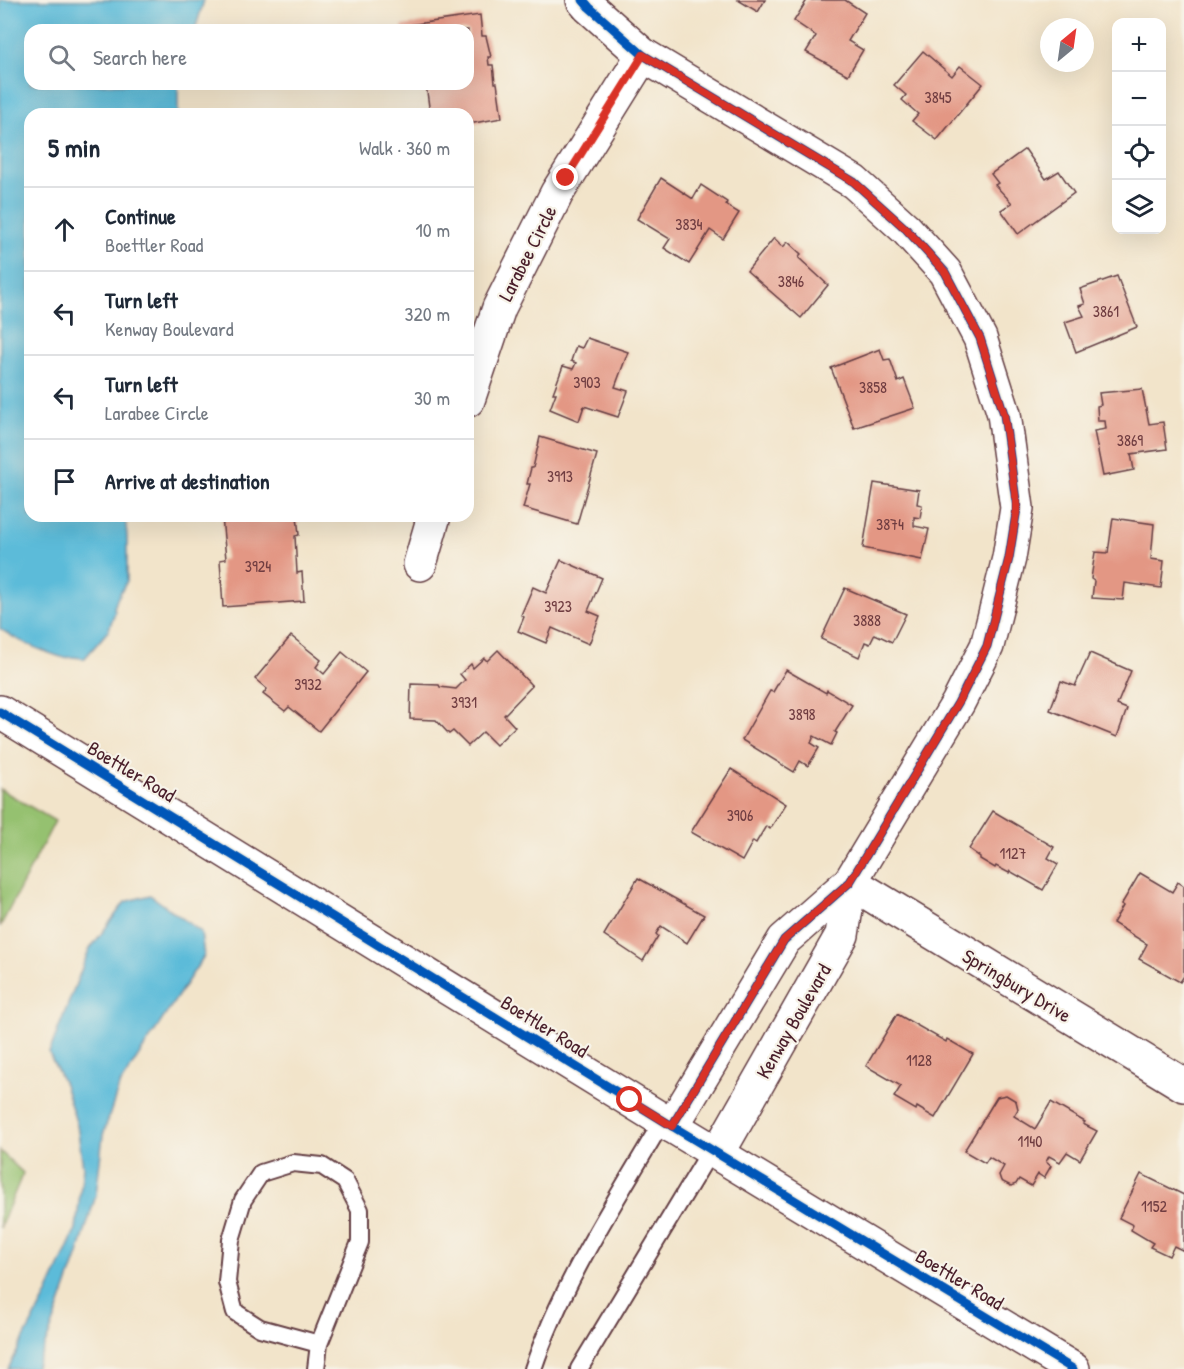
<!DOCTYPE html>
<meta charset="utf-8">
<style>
body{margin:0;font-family:"Patrick Hand",sans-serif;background:#f2f2f3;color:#1f2937}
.controls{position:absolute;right:18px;top:18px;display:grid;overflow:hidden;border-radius:12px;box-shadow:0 6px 24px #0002}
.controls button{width:54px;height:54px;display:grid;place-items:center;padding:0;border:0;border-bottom:2px solid #e0e1e3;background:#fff;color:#1f2937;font:30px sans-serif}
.compass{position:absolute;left:1040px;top:18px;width:54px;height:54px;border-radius:50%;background:#fff;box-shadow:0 6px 24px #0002;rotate:29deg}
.stop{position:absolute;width:18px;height:18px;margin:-14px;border:4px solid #d93025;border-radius:50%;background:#fff}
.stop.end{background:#d93025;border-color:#fff;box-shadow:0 2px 6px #0008}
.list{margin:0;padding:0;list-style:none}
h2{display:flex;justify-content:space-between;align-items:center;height:78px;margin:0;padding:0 24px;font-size:26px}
h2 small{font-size:20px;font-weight:400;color:#747a83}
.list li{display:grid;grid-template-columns:39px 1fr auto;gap:18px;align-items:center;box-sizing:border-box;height:84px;padding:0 24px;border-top:2px solid #e0e1e3}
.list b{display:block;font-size:22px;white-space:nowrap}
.list p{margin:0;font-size:20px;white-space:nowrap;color:#747a83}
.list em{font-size:20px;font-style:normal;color:#747a83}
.icon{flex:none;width:33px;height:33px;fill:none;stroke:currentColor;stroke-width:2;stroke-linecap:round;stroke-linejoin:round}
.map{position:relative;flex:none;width:1184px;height:1369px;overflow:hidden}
.search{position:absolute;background:#fff;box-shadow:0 6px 24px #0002;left:24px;top:24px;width:450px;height:66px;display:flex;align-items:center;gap:15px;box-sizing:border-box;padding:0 21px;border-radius:18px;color:#747a83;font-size:22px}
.panel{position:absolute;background:#fff;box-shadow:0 6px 24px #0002;left:24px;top:108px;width:450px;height:414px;border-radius:18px}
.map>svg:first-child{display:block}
</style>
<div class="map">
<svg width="1184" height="1369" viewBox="0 0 1184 1369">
<rect width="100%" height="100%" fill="#f7f3e8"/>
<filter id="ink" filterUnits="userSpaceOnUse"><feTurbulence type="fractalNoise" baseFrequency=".0167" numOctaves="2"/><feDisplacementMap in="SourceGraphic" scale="12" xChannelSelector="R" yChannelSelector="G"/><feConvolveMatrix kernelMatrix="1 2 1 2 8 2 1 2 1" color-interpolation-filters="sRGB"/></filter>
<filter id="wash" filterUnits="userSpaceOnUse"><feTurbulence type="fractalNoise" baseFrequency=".008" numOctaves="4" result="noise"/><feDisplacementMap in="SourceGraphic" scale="24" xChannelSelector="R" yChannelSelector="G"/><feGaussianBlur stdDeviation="1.35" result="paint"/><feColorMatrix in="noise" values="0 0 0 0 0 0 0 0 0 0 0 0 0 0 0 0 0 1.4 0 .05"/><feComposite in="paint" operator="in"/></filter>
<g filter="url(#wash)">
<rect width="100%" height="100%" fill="#f2e4ca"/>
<g fill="#95c16f" stroke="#70704d" stroke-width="1.5">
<polygon points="0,789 55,821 0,927"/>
<polygon points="0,1151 23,1173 0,1228"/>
</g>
<g fill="#5bbbd9" stroke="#526d82" stroke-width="1.5">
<path d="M0,0H204L195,30H30V84H178V114H30V516H125L127,536V581L117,599L114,608L115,612L108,631L84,659C76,655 70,659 61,657C41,651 18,641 0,629Z"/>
<polygon points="150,895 201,932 204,956 119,1086 103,1135 96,1195 78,1254 51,1330 35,1369 8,1369 46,1296 76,1229 83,1167 77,1125 64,1084 49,1053 89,950 125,902"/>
</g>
<g id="blocks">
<g fill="#e39784">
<polygon points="738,0 765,0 758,12"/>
<polygon points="807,0 845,0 865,13 848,41 863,50 848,75 806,52 816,36 794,21"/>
<polygon points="480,15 482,36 486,36 491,57 488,57 489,65 493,65 495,83 497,83 502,118 468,124 468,114 430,114 426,84 468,84 468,30 402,30 402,26"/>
<polygon points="923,51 952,76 960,66 983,84 937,140 912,121 918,114 902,100 906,95 894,85"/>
<polygon points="1025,149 1046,179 1059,171 1074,193 1018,234 1001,210 1012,203 995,185 998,183 991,174"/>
<polygon points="661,178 693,199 701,185 727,202 726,205 739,213 723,239 710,230 689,264 664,248 670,239 637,219"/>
<polygon points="774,238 783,247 788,242 801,254 799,258 828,285 801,318 747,271"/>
<polygon points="1117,276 1137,327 1076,352 1065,322 1084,316 1079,306 1085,304 1080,289"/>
<polygon points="587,338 628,352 615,387 628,391 618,417 584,406 579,421 550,409 556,393 553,393 563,366 573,369 576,363 571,361 576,346 582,348"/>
<polygon points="880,349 884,360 890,359 898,382 904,379 915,408 854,428 831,368"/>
<polygon points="1142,389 1149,424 1163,422 1167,449 1131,454 1134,470 1103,476 1094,431 1106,429 1105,421 1098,421 1097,406 1101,405 1099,393"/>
<polygon points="540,437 597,454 577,524 523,508 530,484 527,484 531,468 533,468"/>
<polygon points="874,483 919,490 917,504 922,505 920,518 914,517 914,526 929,529 922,560 863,548"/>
<polygon points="236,516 297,516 299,535 295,536 297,573 302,572 304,601 223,607 220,560 226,559 222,517"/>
<polygon points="1113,518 1154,524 1151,559 1164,561 1161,588 1125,583 1123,600 1092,598 1094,581 1091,579 1095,552 1108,553"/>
<polygon points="561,560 602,578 588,611 600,616 589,644 552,628 546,643 518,631 524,617 521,615 533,587 546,593"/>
<polygon points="845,588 906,614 892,642 875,634 870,644 865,642 859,657 821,639"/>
<polygon points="291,636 321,660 316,667 324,674 342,652 366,672 319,731 289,707 285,711 263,694 267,689 255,679"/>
<polygon points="498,650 532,686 504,715 515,727 496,745 483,732 468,746 453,731 449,734 436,720 410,719 411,684 439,685 440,687 456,689 465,680 460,674 471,664 473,668 484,658 487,661"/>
<polygon points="1090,653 1131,671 1117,705 1127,709 1117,737 1050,710 1061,681 1075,686"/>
<polygon points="786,670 826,693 827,690 852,705 835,732 837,733 831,745 814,736 811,743 819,748 808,766 800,761 794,772 742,740 770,691 773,692"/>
<polygon points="731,769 786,804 770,829 766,826 756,843 753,841 742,861 691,832"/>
<polygon points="993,811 1054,847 1048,858 1058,864 1043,890 1010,871 1009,873 996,866 995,868 980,859 980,857 969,849"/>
<polygon points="1140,873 1172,892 1178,882 1184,886 1184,976 1180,982 1139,959 1147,944 1113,923 1123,906 1121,905"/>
<polygon points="638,878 704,915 687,943 661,926 656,934 658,936 643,961 604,935"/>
<polygon points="897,1014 946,1042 947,1039 973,1054 935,1118 917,1107 916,1110 894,1097 901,1086 866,1066"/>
<polygon points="1006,1095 1016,1101 1018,1109 1014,1116 1035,1129 1051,1102 1085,1122 1083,1124 1097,1131 1080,1160 1067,1152 1060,1162 1049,1156 1046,1162 1051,1166 1044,1178 1038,1174 1031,1186 1019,1179 1016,1184 1011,1186 1001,1181 999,1175 1004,1166 989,1157 985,1163 964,1151 997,1097"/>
<polygon points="1141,1174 1184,1195 1184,1251 1174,1246 1169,1256 1150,1247 1153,1243 1131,1230 1133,1225 1119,1218"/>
</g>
</g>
</g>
<g filter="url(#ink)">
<use href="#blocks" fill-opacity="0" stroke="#633d43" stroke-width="1.5"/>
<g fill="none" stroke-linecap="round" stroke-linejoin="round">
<g stroke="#633d43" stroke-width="20">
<g id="lane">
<polyline points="316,1369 319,1344 360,1242 360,1210 345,1181 322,1166 293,1163 261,1173 243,1200 231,1240 227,1282 235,1312 260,1328 319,1344"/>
<path d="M533,1369C563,1280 616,1201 663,1120"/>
<polyline points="579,1369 711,1150"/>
</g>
</g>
<g stroke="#633d43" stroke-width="36">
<g id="street">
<polyline points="583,0 589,7 643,55 854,182 906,229 945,272 980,338 1004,414 1017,508 1009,558 987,646 958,703 850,882 784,940 672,1126"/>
<polyline points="468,400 499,308 557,193 643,55"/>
<polyline points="420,564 434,516"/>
<polyline points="850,882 1184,1085"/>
<polyline points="718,1153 842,935 850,882"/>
</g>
</g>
<g stroke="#633d43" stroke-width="36">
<polyline id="secondary" points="0,712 672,1126 1073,1369"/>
</g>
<use href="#lane" stroke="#fff" stroke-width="16"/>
<use href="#street" stroke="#fff" stroke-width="33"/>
<use href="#secondary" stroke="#fff" stroke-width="33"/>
<g stroke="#f7f3e8" stroke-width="13">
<g id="cycleway">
<polyline points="583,0 589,7 643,55 854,182 906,229 945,272 980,338 1004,414 1017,508 1009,558 987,646 958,703 850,882 784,940 672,1126"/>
<polyline points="0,712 672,1126 1073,1369"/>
</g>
</g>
<use href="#cycleway" stroke="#0057b8" stroke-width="9"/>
</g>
</g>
<g fill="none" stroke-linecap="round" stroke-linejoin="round" filter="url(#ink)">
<polyline stroke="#d93025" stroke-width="8" points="566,178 643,55 854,182 906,229 945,272 980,338 1004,414 1017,508 1009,558 987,646 958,703 850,882 784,940 672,1126 630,1100"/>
</g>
<g text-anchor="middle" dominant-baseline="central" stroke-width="4.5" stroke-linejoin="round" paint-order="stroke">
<g font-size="16" fill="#703d41">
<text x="938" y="97">3845</text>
<text x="689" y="224">3834</text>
<text x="791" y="281">3846</text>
<text x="1106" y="311">3861</text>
<text x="587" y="382">3903</text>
<text x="873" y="387">3858</text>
<text x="1130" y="440">3869</text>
<text x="560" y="476">3913</text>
<text x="890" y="524">3874</text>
<text x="258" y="566">3924</text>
<text x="558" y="606">3923</text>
<text x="867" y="620">3888</text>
<text x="308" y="684">3932</text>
<text x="464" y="702">3931</text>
<text x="802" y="714">3898</text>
<text x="740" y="815">3906</text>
<text x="1013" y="853">1127</text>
<text x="919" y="1060">1128</text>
<text x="1030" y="1141">1140</text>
<text x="1154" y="1206">1152</text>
</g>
<g font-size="20" fill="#4a1f2b" stroke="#f7f3e8">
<text transform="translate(527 253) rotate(-63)">Larabee Circle</text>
<text transform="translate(132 771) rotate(31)">Boettler Road</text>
<text transform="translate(1017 985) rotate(31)">Springbury Drive</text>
<text transform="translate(793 1021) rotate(-60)">Kenway Boulevard</text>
<text transform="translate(545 1026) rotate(32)">Boettler Road</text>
<text transform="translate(960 1279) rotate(31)">Boettler Road</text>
</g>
</g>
</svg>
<div class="controls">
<button>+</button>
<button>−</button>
<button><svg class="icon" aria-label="locate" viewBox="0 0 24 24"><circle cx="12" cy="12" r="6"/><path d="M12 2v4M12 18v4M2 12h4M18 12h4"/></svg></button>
<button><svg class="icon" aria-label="layers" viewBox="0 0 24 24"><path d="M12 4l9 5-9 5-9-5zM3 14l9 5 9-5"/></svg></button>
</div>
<svg class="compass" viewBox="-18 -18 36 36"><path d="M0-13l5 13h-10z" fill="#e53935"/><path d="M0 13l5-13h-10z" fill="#747a83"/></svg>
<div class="stop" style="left:630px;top:1100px"></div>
<div class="stop end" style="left:566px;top:178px"></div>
<div class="search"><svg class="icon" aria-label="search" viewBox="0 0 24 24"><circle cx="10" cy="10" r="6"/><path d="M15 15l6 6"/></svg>Search here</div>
<section class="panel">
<h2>5 min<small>Walk · 360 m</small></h2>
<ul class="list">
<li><svg class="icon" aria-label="ahead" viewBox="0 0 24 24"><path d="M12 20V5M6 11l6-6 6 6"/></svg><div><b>Continue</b><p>Boettler Road</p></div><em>10 m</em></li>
<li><svg class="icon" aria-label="left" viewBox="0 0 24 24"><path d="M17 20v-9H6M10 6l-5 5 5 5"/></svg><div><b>Turn left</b><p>Kenway Boulevard</p></div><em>320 m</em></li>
<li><svg class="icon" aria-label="left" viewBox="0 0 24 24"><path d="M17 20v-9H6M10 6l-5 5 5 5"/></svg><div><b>Turn left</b><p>Larabee Circle</p></div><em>30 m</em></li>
<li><svg class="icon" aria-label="arrive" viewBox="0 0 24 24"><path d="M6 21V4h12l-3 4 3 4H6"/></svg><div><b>Arrive at destination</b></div></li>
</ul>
</section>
</div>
